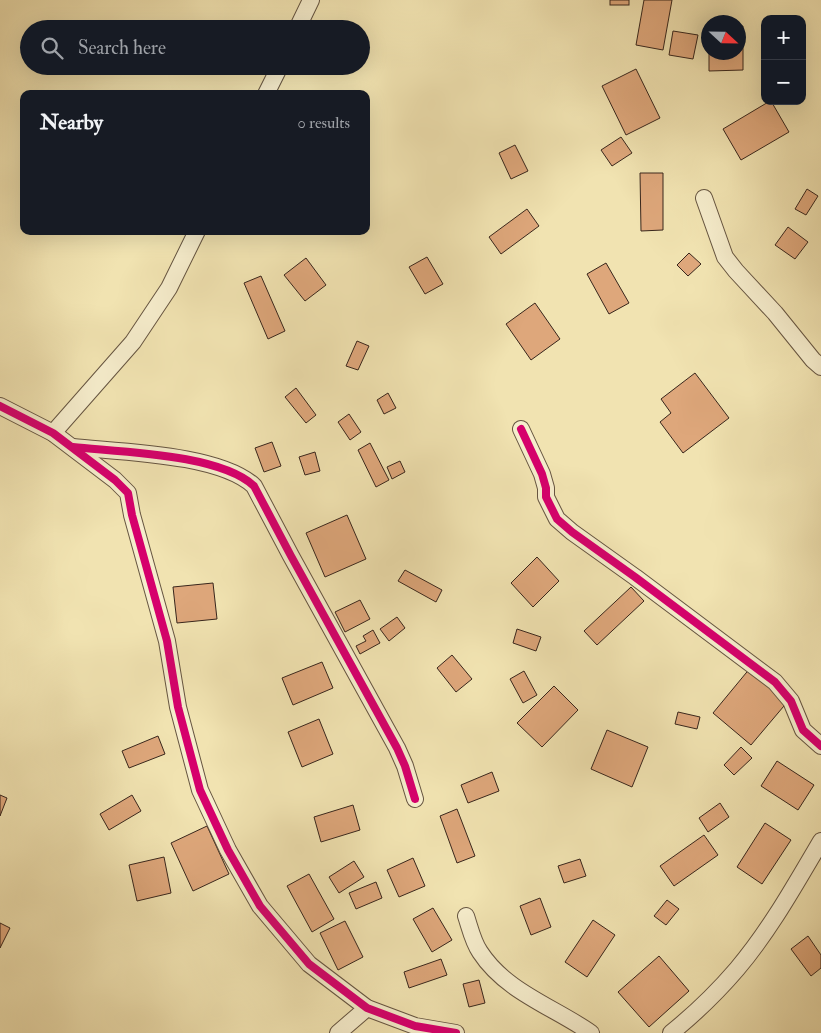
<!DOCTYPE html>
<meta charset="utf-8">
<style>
body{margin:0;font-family:"IM FELL Double Pica",serif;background:#242831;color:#f1f3f6}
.controls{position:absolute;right:15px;top:15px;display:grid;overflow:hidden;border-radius:10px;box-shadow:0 5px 20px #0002}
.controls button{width:45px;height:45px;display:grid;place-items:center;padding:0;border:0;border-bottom:1px solid #363941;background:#171b24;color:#f1f3f6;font:25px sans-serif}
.compass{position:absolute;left:701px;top:15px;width:45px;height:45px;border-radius:50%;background:#171b24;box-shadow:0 5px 20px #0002;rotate:112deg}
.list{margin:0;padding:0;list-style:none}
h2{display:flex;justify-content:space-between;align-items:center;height:65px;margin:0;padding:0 20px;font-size:21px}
h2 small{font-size:16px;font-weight:400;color:#9ea1a6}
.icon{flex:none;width:28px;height:28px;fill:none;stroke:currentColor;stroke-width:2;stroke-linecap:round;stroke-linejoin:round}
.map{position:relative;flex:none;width:821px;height:1033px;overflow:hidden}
.search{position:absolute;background:#171b24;box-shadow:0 5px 20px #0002;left:20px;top:20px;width:350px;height:55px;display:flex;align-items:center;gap:12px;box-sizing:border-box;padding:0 18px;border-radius:28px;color:#9ea1a6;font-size:19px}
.panel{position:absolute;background:#171b24;box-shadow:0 5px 20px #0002;left:20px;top:90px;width:350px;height:145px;border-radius:10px}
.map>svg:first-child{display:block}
</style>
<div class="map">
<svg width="821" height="1033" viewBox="0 0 821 1033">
<rect width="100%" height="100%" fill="#f1e3b1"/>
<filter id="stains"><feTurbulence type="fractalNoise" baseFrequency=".004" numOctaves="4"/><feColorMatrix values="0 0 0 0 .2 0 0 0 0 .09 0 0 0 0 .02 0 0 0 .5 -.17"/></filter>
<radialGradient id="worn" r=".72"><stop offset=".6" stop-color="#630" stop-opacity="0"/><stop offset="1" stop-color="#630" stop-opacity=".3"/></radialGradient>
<g fill="#dea77b" stroke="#38261c">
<rect x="610" y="0" width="19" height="5"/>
<polygon points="644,0 672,0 663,50 636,45"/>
<polygon points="738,26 743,26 743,70 709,71 709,52 738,52"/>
<polygon points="673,31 698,35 693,59 669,55"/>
<polygon points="636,69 660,118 626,135 602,86"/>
<polygon points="770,101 771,101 789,132 741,160 723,129"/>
<polygon points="621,137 632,153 612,166 601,150"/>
<polygon points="515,145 528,171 511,179 499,153"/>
<polygon points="640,173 663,173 663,230 641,231"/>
<polygon points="807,189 818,196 806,215 795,209"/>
<polygon points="527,209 539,226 501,254 489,237"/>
<polygon points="788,227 808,242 795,259 775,245"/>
<polygon points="689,253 701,264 688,276 677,265"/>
<polygon points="427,257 443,284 425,294 409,267"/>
<polygon points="306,258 326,285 305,301 284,275"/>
<polygon points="606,263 629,303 609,314 587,274"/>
<polygon points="261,276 285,331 268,339 244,283"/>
<polygon points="535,303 560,339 531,360 506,324"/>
<polygon points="357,341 369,346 358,370 346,366"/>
<polygon points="695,373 729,418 683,453 660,422 671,413 661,399"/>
<polygon points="296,388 316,415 306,423 285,397"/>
<polygon points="388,393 396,408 384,414 377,400"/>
<polygon points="349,414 361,432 350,440 338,422"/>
<polygon points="272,442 281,466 264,472 255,448"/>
<polygon points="370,443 389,480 376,487 358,450"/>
<polygon points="315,452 320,471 305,475 299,457"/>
<polygon points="400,461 405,472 392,479 387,467"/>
<polygon points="347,515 366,559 325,577 306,533"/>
<polygon points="537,557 559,581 533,607 511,583"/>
<polygon points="405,570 442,590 436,602 398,581"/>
<polygon points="213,583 217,619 177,623 173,587"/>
<polygon points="631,587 644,601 597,645 584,631"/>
<polygon points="360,600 370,619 345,632 335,612"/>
<polygon points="397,617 405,628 389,641 380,629"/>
<polygon points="517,629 541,637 536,651 513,643"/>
<polygon points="373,630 380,643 360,654 356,646 366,641 363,636"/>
<polygon points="452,655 472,679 456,692 437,668"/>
<polygon points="322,662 333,688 293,705 282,678"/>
<polygon points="751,667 789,700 751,745 713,713"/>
<polygon points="524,671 537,695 523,703 510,679"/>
<polygon points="554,686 578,710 542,747 517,723"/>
<polygon points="678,712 700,717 697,729 675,724"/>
<polygon points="319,719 333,754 302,767 288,732"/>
<polygon points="607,730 648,747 632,787 591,769"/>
<polygon points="158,736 165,754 129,768 122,751"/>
<polygon points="741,747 752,758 734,775 724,765"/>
<polygon points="777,761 814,785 798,810 761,786"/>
<polygon points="492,772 499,791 468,803 461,785"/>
<polygon points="0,795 7,798 0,816"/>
<polygon points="132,795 141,811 109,830 100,814"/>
<polygon points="720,803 729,817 708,832 699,818"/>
<polygon points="353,805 360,830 321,842 314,817"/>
<polygon points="457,809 475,856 457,863 440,816"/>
<polygon points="765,823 791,840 762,884 737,867"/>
<polygon points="207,826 229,874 193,891 171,843"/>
<polygon points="704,835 718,855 674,886 660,866"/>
<polygon points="164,857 171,893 137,901 129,865"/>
<polygon points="413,858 425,886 399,897 387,870"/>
<polygon points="580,859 586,876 564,883 558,866"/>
<polygon points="354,861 364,877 339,893 329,877"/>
<polygon points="309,874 334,919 312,932 287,886"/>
<polygon points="376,882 382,898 356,909 349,893"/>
<polygon points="540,898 551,927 531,935 520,906"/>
<polygon points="667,900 679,909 666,925 654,916"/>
<polygon points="433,908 452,940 432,952 413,919"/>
<polygon points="593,920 615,935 587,977 565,962"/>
<polygon points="345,921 363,957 338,970 320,933"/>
<polygon points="0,923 10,928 0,948"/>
<polygon points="808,936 821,955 821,968 811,976 791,949"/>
<polygon points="659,956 689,991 649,1027 618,992"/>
<polygon points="441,959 447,975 409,988 404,972"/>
<polygon points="479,980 485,1003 469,1007 463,984"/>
</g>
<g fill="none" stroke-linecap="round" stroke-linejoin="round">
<g stroke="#665541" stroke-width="18">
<g id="minor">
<polyline points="297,29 311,0"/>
<polyline points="266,94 280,66"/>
<polyline points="704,198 725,257 736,271 775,313 813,360 821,367"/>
<polyline points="0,406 53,433 115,480 128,493 132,515 167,641 178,707 200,790 228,850 260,906 309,964 367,1008 415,1026 456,1033"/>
<polyline points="521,429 542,474 546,488 546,497 557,519 572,532 635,577 775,682 791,701 803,730 821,746"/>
<polyline points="53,433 133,342 169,288 197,231"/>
<path d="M73,447C121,452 220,454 254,486L291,556L397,748L405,766L415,799"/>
<path d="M466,916C470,928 473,942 480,952C506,992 554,1007 591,1033"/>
<polyline points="338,1033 367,1008"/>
<path d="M671,1033C692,1016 719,990 737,969C770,930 795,885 821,841"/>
</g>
</g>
<use href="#minor" stroke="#f6edcc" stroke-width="16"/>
<g stroke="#f6edcc" stroke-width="11">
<g id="cycleway">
<polyline points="0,406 53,433 115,480 128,493 132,515 167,641 178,707 200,790 228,850 260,906 309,964 367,1008 415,1026 456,1033"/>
<polyline points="521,429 542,474 546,488 546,497 557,519 572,532 635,577 775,682 791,701 803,730 821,746"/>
<path d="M73,447C121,452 220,454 254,486L291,556L397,748L405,766L415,799"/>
</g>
</g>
<use href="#cycleway" stroke="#d6006c" stroke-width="8"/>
</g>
<rect width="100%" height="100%" filter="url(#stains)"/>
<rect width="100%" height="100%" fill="url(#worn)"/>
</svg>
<div class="controls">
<button>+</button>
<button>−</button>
</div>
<svg class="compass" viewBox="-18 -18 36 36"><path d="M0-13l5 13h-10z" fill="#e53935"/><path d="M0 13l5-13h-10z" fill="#9ea1a6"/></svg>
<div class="search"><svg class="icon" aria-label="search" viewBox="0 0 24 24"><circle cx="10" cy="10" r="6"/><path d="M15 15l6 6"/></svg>Search here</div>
<section class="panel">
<h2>Nearby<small>0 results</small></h2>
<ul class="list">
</ul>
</section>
</div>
